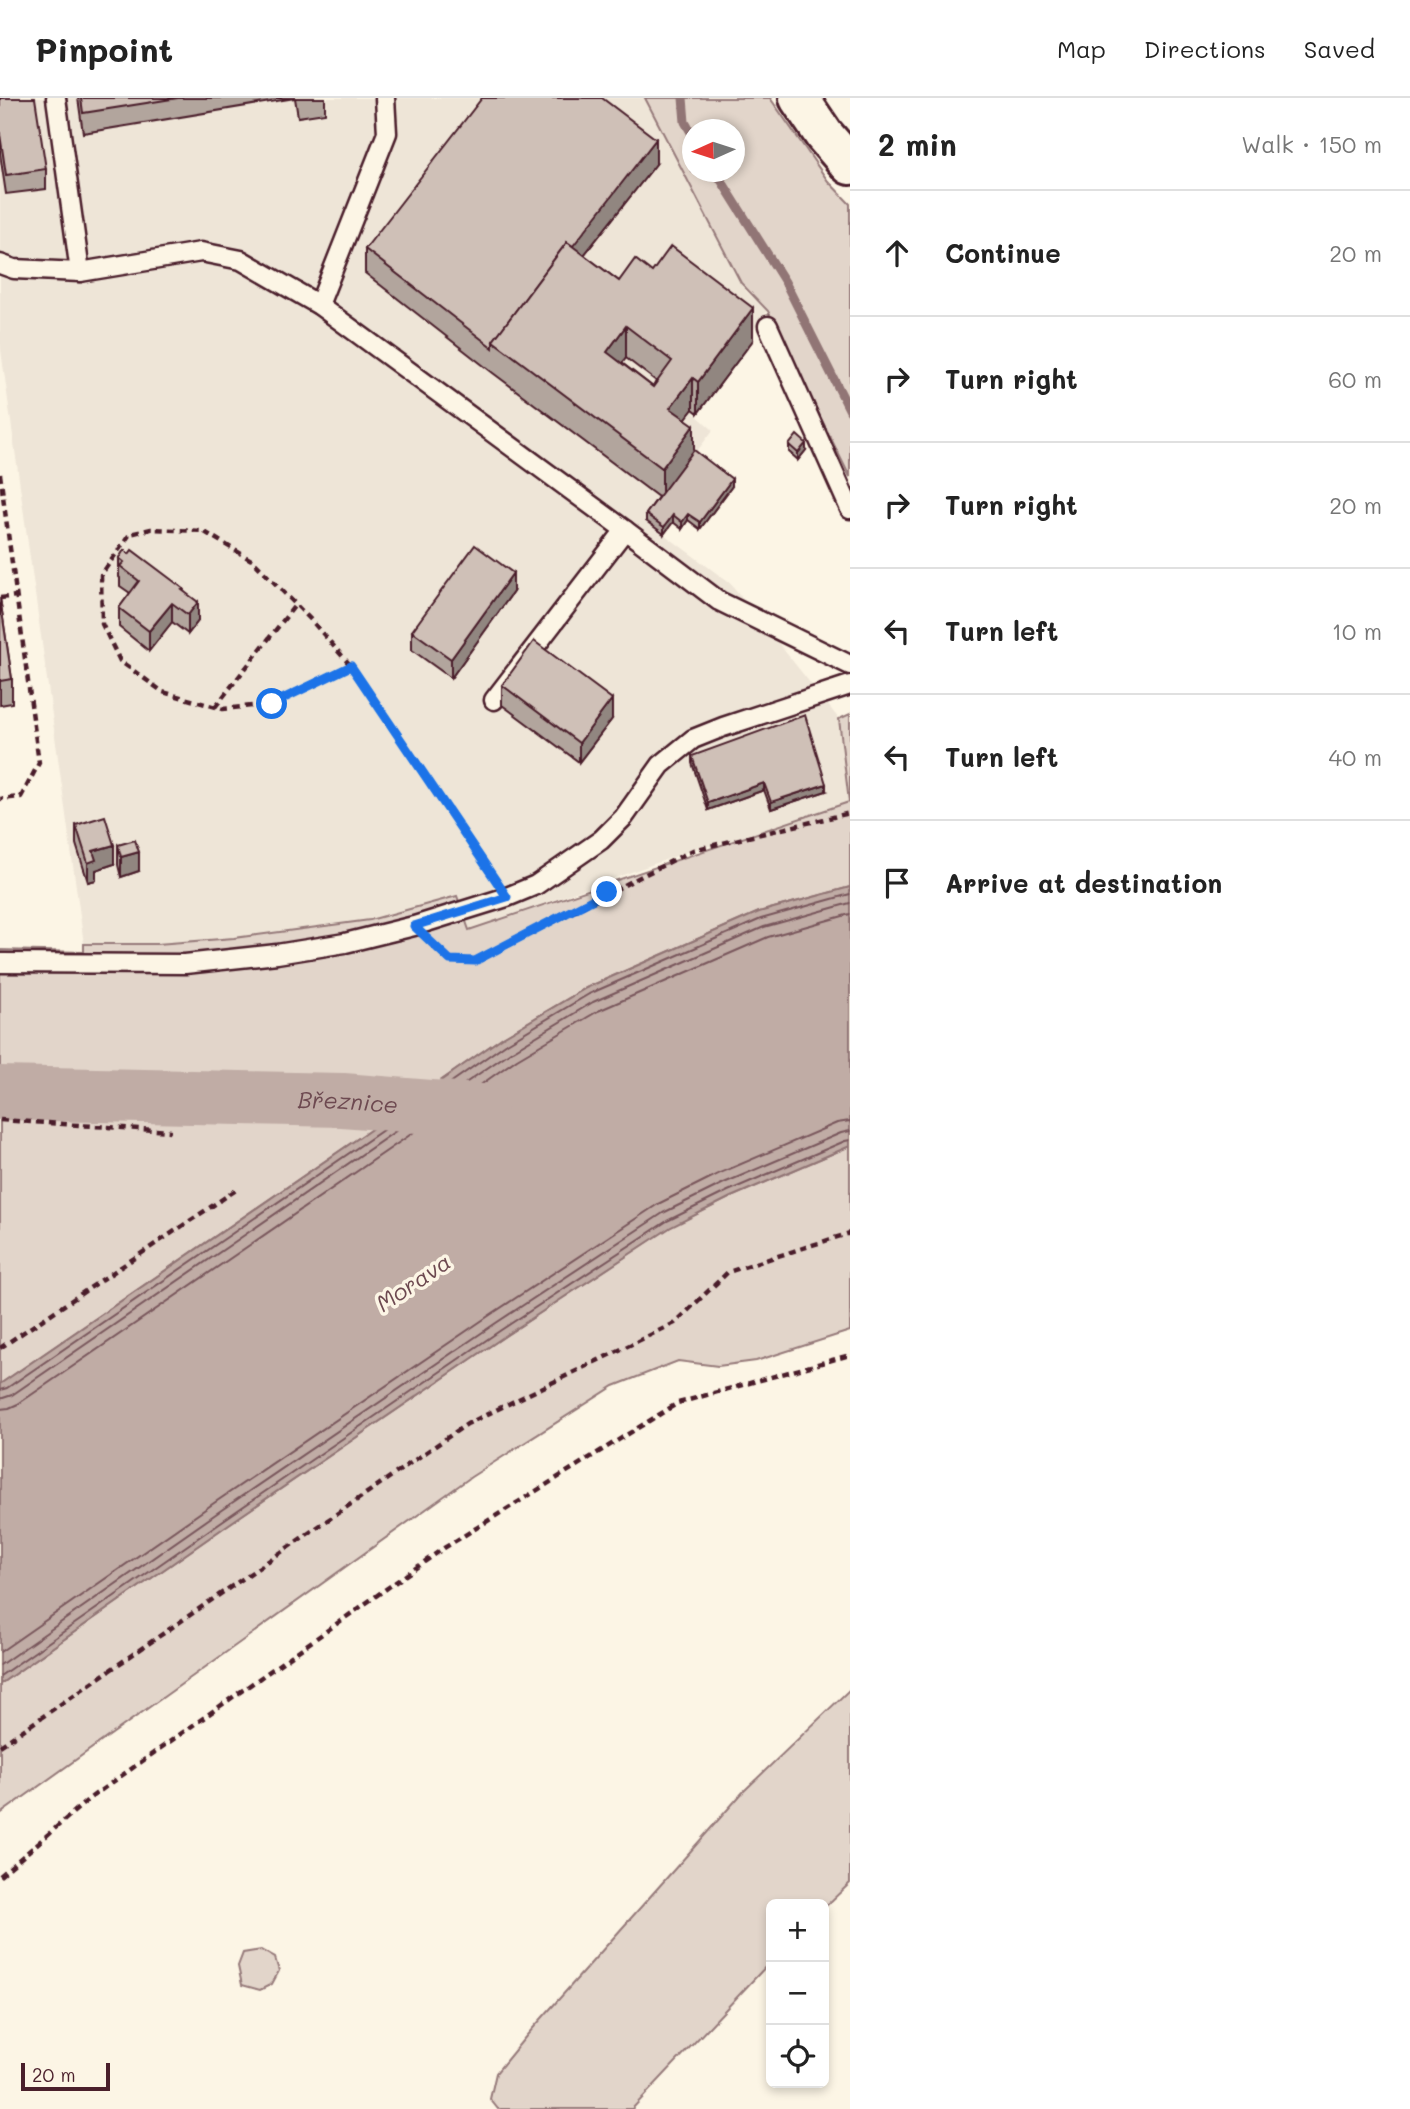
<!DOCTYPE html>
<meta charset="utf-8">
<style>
body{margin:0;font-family:Mali,sans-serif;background:#f2f2f2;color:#222}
.controls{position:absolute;right:21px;bottom:21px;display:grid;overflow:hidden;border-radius:10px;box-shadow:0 4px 10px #0003}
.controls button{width:63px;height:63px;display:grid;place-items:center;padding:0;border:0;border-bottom:2px solid #e0e0e0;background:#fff;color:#222;font:35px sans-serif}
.compass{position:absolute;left:682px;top:21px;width:63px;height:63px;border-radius:50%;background:#fff;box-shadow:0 4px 10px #0003;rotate:267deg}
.scale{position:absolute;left:21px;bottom:18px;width:89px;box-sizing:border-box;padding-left:7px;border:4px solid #4a1f2b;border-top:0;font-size:19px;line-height:24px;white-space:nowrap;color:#4a1f2b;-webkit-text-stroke:5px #fcf5e5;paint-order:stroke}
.stop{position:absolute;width:21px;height:21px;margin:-16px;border:5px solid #1a73e8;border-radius:50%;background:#fff}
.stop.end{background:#1a73e8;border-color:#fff;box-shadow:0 2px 7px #0008}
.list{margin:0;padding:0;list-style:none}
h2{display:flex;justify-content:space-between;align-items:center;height:91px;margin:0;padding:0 28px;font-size:30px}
h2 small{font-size:23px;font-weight:400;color:#767676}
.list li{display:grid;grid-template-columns:46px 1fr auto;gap:21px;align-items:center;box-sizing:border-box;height:126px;padding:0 28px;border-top:2px solid #e0e0e0}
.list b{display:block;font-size:26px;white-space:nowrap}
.list em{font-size:23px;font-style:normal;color:#767676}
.icon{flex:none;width:38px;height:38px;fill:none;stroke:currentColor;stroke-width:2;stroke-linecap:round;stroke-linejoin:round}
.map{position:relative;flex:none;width:850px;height:2011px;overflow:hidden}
header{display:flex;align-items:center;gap:42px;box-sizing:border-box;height:98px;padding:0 35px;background:#fff;border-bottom:2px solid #e0e0e0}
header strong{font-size:33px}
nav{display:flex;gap:38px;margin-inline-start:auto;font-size:24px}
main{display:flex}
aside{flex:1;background:#fff}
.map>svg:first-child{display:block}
</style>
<header>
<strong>Pinpoint</strong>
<nav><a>Map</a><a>Directions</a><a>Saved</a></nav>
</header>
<main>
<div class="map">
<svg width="850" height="2011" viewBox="0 0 850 2011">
<rect width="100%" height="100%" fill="#fcf5e5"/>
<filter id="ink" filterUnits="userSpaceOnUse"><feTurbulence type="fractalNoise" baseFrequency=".0143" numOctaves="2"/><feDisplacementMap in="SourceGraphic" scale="14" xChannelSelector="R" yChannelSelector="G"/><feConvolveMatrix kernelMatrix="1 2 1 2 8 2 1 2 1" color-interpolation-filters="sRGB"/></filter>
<g filter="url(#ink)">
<polygon fill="#eee5d7" points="0,0 645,0 746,193 767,213 694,315 713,332 645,422 731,486 839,621 849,704 738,741 693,752 469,832 456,798 370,822 234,840 157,846 84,846 0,245"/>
<g fill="#e2d5ca" stroke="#967a7a" stroke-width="2" fill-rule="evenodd">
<path d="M645,0H770L828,83L850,106V379L768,213L741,185ZM692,32H734V74H692Z"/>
<polygon points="850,616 850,789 759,814 586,890 503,939 392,1017 0,1286 0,852 84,854 84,846 157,846 234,840 370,822 457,798 469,832 849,704 839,621"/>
<polygon points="850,1048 850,1233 756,1263 718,1268 678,1263 614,1288 471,1379 0,1716 0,1586 229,1426 505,1238 672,1128 731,1099"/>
<polygon points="850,1591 850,1785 824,1810 824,1806 771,1806 771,1863 632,2011 498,2011 490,2001 496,1975 527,1937 744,1693"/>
<polygon points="261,1852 275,1860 279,1873 272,1886 260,1892 242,1887 238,1868 243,1855"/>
</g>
<polygon fill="#c0aca5" stroke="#917474" stroke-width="2" points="850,789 850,1048 731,1099 671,1129 505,1238 229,1426 0,1586 0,1286 392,1017 503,939 586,890 759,814"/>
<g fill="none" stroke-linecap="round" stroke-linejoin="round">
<g stroke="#79575c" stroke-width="2">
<polyline points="0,1292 7,1290 396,1023 507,945 589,896 761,821 850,796"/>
<polyline points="0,1301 12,1297 512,953 593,904 764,829 850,805"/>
<polyline points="0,1311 9,1310 18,1306 407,1039 517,961 598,913 768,839 850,816"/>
<polyline points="0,1554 214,1405 490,1217 658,1106 720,1075 837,1025 850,1023"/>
<polyline points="0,1567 220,1413 496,1225 663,1115 724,1085 841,1035 850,1033"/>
<polyline points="0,1578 225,1421 501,1232 667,1123 728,1093 845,1043 850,1042"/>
</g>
<g stroke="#917474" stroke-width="9">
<polyline points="683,0 685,24 692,36"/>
<polyline points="716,74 785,184 850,313"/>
</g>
<path stroke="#c0aca5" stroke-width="54" id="s1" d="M0,995L343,1002L481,1013"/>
<g stroke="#4a1f2b" stroke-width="23">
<g id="service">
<polyline points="56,0 80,174"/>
<polyline points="0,166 14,171 80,174 201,154 241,162 319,207 625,432 719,503 850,567"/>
<polyline points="319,207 387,35 385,0"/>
<polyline points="768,228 850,411"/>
<polyline points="494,602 625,432"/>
<polyline points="0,865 185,866 277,856 345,845 414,828 507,799 536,787 601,742 624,719 661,667 693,641 723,629 850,587"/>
</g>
</g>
<g stroke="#4a1f2b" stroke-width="44">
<polyline id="secondary" points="799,0 824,37 850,67"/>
</g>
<g stroke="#4a1f2b" stroke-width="4.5" stroke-dasharray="7 5" stroke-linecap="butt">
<polyline points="0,376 39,665 21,699 0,701"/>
<polyline points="0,500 17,498"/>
<polyline points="351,568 272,606 223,611 163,594 120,563 102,526 101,477 130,436 151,431 203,433 253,463 311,522 351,568 495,781"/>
<polyline points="215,609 296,506"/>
<polyline points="433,846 450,862 475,863 693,752 850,715"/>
<polyline points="0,1022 171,1033"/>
<polyline points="0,1250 236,1092"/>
<polyline points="0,1648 467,1326 675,1225 728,1174 850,1135"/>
<polyline points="0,1778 90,1700 444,1450 678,1305 850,1257"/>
</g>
<use href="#service" stroke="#fcf5e5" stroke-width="18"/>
<use href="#secondary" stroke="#fcf5e5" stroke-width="38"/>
</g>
<g fill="#b2a59d" stroke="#4a1f2b" stroke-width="2" fill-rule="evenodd">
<polygon points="0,0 46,71 46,91 6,96 0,56"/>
<polygon points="78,0 325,0 325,15 298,19 295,0 83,35"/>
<path d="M656,66L584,157L619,183L652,174L753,242L698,315L693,311L685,321L694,352L732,388L700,431L688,422L682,431L673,424L664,436L646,423V416L658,399L493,275L365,175V151ZM626,260L656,283L653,289L622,265Z"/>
<polygon points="789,347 806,352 798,362 789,354"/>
<polygon points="119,460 184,493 198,523 188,536 172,524 149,553 119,529 119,510 130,495 120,488 120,480 119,479"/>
<polygon points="513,494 451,580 412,552 412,533"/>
<polygon points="0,500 12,581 12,605 0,607"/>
<polygon points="502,587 612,621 579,664 502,607"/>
<polygon points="692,658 826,693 771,711 764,692 708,712 692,665"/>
<polygon points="76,727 114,766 96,772 96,782 88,784 76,746"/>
<polygon points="118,747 139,773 121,779 118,767"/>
</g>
<g fill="#918680" stroke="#4a1f2b" stroke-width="2">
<polygon points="656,41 656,66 569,176 569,152"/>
<polygon points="753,210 753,242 698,315 698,284"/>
<polygon points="626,228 626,260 607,286 607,254"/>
<polygon points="693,280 693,311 670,341 670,310"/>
<polygon points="694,327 694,359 662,402 662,370"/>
<polygon points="806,345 806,352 798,362 798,355"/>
<polygon points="732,381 732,388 700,431 700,424"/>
<polygon points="688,416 688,422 682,431 682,424"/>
<polygon points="673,417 673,424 664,436 664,429"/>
<polygon points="513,475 513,494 451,580 451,561"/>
<polygon points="198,504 198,523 188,536 188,517"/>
<polygon points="172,505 172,524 149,553 149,533"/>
<polygon points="612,601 612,621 579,664 579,645"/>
<polygon points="764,685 764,692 708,712 708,705"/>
<polygon points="826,686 826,693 771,711 771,704"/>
<polygon points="114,747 114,766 96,772 96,782 88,784 88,765 93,753"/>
<polygon points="139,754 139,773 121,779 121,759"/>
</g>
<g fill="#cfc0b7" stroke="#4a1f2b" stroke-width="2" fill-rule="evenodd">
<polygon points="0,0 35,0 46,71 6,77 0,36"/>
<polygon points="81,0 178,0 83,15"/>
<polygon points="482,0 602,0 656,41 573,148 567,144 493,243 493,250 365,151"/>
<path d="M567,144L619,183L635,161L652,174L671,148L753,210L698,284L693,280L670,310L694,327L662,370L493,243ZM626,228L672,263L653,289L607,254Z"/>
<polygon points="797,337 806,345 798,355 789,347"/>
<polygon points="694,352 732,381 700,424 688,416 682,424 673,417 664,429 646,416"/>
<polygon points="475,447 513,475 451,561 412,533"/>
<polygon points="124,452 129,456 132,452 184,491 182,492 198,504 188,517 172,505 149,533 119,510 139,483 120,468 124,464 119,460"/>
<polygon points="0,500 12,581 0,583"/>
<polygon points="534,543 612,601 579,645 502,587"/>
<polygon points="805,617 826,686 771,704 764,685 708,705 692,658"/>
<polygon points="105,718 114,747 93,753 96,762 88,765 76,727"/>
<polygon points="135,742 139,754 121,759 118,747"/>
</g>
</g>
<g fill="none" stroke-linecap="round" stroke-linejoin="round" filter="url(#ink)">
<polyline stroke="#1a73e8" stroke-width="9" points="272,606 351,568 507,799 414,828 450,862 475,863 607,794"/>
</g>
<g text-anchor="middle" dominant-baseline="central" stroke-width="7" stroke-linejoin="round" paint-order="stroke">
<g font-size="23" font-style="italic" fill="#6d4950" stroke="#fcf5e5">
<text stroke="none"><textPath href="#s1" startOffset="348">Březnice</textPath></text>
<text transform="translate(413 1184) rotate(-34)">Morava</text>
</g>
</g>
</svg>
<div class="controls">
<button>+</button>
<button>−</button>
<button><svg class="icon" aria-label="locate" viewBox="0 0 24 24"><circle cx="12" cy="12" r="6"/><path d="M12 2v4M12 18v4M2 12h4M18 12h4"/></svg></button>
</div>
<svg class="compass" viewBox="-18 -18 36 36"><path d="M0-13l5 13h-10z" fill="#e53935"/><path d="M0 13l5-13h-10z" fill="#767676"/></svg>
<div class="scale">20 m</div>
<div class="stop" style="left:272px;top:606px"></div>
<div class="stop end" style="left:607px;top:794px"></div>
</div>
<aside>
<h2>2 min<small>Walk · 150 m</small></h2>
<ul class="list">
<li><svg class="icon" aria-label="ahead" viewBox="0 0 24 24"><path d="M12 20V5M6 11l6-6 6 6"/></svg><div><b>Continue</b></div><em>20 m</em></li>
<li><svg class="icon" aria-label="right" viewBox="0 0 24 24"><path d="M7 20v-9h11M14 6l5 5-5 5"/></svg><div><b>Turn right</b></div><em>60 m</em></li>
<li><svg class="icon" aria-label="right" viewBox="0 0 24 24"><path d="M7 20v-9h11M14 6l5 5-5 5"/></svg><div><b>Turn right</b></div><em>20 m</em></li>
<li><svg class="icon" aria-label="left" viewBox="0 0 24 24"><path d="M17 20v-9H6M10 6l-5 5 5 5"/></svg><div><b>Turn left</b></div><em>10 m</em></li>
<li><svg class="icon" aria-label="left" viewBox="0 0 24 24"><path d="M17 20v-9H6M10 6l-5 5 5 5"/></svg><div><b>Turn left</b></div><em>40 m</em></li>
<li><svg class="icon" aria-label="arrive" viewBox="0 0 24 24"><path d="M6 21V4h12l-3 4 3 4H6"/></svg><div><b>Arrive at destination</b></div></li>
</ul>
</aside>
</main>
